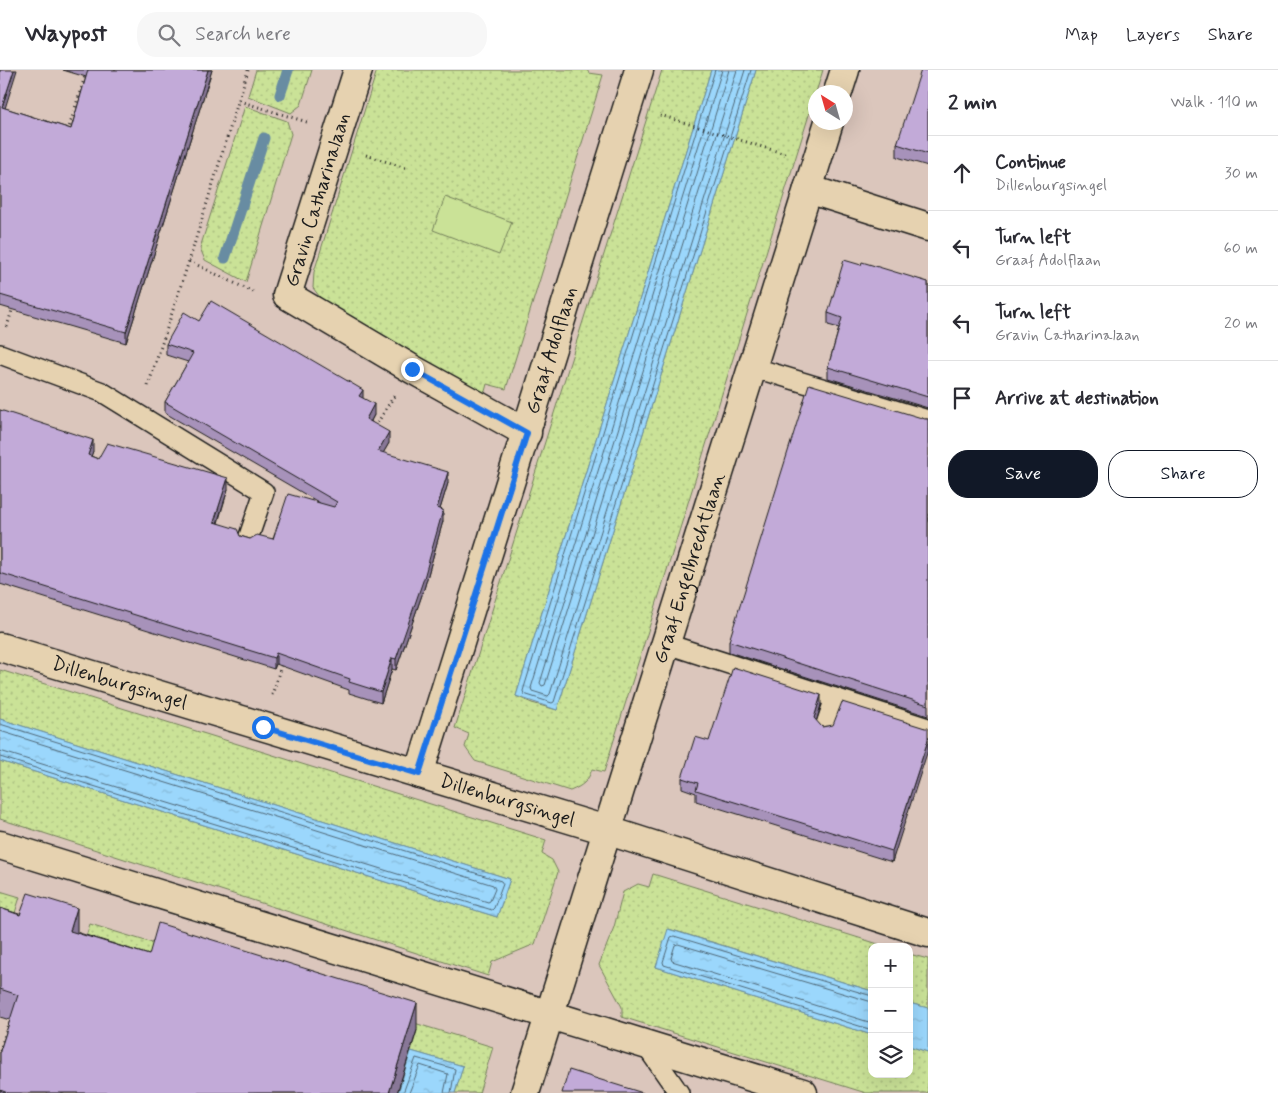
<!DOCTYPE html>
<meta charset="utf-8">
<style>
body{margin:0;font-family:Mynerve,sans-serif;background:#f7f7f7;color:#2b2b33}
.controls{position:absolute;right:15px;bottom:15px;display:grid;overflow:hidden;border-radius:10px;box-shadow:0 5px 20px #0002}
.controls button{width:45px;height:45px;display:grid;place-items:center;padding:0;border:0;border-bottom:1px solid #e1e1e2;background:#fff;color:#2b2b33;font:25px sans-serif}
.compass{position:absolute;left:808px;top:15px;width:45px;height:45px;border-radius:50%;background:#fff;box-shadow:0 5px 20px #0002;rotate:323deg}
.stop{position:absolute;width:15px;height:15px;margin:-11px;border:4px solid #1a73e8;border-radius:50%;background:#fff}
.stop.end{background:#1a73e8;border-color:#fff;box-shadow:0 1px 5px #0008}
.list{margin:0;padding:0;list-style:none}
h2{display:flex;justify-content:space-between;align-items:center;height:65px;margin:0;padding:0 20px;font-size:21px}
h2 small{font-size:16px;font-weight:400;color:#7c7c81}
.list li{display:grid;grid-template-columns:32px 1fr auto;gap:15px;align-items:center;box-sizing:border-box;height:75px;padding:0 20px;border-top:1px solid #e1e1e2}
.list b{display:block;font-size:19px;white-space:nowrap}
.list p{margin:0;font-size:16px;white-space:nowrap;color:#7c7c81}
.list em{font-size:16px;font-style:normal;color:#7c7c81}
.actions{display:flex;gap:10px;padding:15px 20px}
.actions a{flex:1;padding:11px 0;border:1px solid #111827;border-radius:20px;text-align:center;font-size:18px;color:#111827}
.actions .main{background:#111827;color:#fff}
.icon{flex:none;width:28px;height:28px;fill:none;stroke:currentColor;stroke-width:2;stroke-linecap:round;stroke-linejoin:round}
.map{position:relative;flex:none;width:928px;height:1023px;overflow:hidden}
header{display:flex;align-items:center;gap:30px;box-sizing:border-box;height:70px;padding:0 25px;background:#fff;border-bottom:1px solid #e1e1e2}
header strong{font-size:24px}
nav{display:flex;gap:28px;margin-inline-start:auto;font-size:18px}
.search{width:350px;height:45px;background:#f7f7f7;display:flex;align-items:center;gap:12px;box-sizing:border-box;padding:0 18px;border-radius:20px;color:#7c7c81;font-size:19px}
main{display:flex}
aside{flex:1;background:#fff}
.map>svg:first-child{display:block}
</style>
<header>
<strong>Waypost</strong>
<div class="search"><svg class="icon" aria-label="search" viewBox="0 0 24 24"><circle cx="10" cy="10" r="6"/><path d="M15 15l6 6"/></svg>Search here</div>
<nav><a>Map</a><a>Layers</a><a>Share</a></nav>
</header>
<main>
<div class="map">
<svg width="928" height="1023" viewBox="0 0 928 1023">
<defs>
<pattern id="grass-dots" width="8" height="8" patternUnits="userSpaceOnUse" patternTransform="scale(1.25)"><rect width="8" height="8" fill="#cae297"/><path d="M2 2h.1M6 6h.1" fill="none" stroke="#adc182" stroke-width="1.8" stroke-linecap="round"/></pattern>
<pattern id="water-ripples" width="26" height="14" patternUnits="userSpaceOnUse" patternTransform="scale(1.25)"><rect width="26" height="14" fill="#9bd7fc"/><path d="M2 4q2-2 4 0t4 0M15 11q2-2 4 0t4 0" fill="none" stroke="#85b8d7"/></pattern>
</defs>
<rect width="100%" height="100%" fill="#dbc6bc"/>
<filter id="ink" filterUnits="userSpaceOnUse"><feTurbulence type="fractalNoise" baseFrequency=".02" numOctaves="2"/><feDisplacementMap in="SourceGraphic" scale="10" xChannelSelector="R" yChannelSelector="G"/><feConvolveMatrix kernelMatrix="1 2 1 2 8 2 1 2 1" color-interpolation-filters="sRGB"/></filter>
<g filter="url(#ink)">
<g fill="url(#grass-dots)" stroke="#737f5a">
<polygon points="256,0 312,0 301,35 291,43 248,26"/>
<polygon points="377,0 587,0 589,3 603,5 506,319 487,314 484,325 323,231 313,218 314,202"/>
<path d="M662,0H711L516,626L532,633L557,640L756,0H823L604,702L592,699C588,712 582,716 570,721L475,691L465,677L469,664L455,658Z"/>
<polygon points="245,36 287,51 291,64 246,212 205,190 200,178"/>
<polygon points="0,600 546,770 542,784 552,790 558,802 535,874 492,892 488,906 0,749 0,691 497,847 510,809 0,649"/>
<polygon points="653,804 888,877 872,877 872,921 669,859 656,897 872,965 872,1004 909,1004 909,976 928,982 928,1023 866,1023 622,947 622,937 599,895 614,857 623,822 638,814 649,817"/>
<polygon points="0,821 20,827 9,862 0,859"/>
<polygon points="90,854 493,977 479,1023 455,1023 463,996 411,981 417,961 211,899 80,885"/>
<polygon points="909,884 928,889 928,938 909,933"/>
</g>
<polygon fill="#cae297" stroke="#737f5a" points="445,127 512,152 499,185 433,160"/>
<g fill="url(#water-ripples)" stroke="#688ca2">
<polygon points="711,0 756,0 557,640 516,626"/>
<polygon points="0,649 510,809 497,847 0,691"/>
<polygon points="668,859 872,921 872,965 656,897"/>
<polygon points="909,933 928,938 928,982 909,976"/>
<polygon points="411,981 463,996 455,1023 398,1023"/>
</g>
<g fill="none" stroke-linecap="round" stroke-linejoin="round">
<g stroke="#4f6776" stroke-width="1">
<polyline points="715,0 523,621 524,624 552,633 554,632 751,0"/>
<polyline points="722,0 531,618 532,621 548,626 550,624 745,0"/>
<polyline points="729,0 540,613 542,616 545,615 737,0"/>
<polyline points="0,654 501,811 503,814 494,838 492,840 0,687"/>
<polyline points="0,661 493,815 495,819 490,831 488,832 0,681"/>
<polyline points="872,926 674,866 671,867 663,892 664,895 872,960"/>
<polyline points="872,932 678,874 675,875 671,888 672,891 872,953"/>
<polyline points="403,1023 416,988 455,999 451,1023"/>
<polyline points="409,1023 420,995 448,1004 444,1023"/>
</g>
<g stroke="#688ca2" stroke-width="11">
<polyline points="280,25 288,0"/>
<polyline points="225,188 264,68"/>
</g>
<g stroke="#1c1c1c" stroke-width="22">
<g id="lane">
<polyline points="0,284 102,322 264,422 248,469"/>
<polyline points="752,297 928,350"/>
<polyline points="667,574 928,658"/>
<polyline points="825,657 835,628"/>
<polyline points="644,973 679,1023"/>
</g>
</g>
<g stroke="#1c1c1c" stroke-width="31">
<g id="street">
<polyline points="358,0 287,225 412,299 527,363"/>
<polyline points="838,22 845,0"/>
<polyline points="808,119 928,157"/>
<path id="s1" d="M0,577L606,760L928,863"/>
<path id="s2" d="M419,704L639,0"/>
<path id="s3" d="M525,1023L829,52"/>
</g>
</g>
<g stroke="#1c1c1c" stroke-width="31">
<polyline id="secondary" points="0,775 803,1023"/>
</g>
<g stroke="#1c1c1c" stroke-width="3" stroke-dasharray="1 4" stroke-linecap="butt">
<polyline points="248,0 189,191 255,223"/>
<polyline points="239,31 307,52"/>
<polyline points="660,45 785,84"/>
<polyline points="68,61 87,0"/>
<polyline points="366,85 406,98"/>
<polyline points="7,257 13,237"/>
<polyline points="148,316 189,191"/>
<polyline points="375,357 394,326"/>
<polyline points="272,625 282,593"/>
<polyline points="0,981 8,954"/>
</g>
<use href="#lane" stroke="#e6d2b0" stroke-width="19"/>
<use href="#street" stroke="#e6d2b0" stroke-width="28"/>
<use href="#secondary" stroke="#e6d2b0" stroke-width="28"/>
</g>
<g fill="#a792ba" stroke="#1c1c1c">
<polygon points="0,0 5,38 71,59 86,7 63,0 212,0 126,273 0,236"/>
<polygon points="928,0 928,96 897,87 897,74"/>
<polygon points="861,195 928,212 928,338 828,308 828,297 839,258 828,255 828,243"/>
<polygon points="199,251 363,328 374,345 371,351 389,373 383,383 448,413 440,439 443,451 424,519 396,600 392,599 381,633 349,623 349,620 276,594 274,599 0,514 0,340 93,381 91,386 98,389 228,419 218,453 240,466 250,469 273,469 320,433 165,343 165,332 188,292 166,285 166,274"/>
<polygon points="925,349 928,349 928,646 729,582 729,571"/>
<polygon points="821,635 816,651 822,657 925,658 892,792 696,731 696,723 682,718 682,708 709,671"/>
<polygon points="0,838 149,885 417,960 397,1023 0,1023 0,981 10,950 0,947"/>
</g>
<g fill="#887797" stroke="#1c1c1c">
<polygon points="14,0 17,0 2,48 2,37"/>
<polygon points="208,0 212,0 126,273 126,262"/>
<polygon points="363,320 363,331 359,326"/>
<polygon points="374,334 374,345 366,360 366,349"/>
<polygon points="389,362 389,373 378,392 378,381"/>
<polygon points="93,370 93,381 88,396 88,385"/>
<polygon points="448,402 448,413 437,449 437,438"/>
<polygon points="228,408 228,419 214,463 214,452"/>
<polygon points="443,440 443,451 424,519 396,600 396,589"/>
<polygon points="276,583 276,594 274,599 274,588"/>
<polygon points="392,588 392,599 381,633 381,622"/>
<polygon points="821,625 821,635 814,659 814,648"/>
<polygon points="928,670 928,680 892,792 892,781"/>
<polygon points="77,838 77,866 70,861"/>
<polygon points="417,933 417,960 397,1023 389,1023"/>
</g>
<g fill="#c2aad8" stroke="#1c1c1c">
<polygon points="0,0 14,0 2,37 71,59 88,0 208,0 126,262 0,225"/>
<polygon points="921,0 928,0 928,84 897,74"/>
<polygon points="844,190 861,195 862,192 928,212 928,327 828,297 842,248 828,243"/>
<polygon points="211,231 363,320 359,326 374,334 366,349 389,362 378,381 448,402 437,438 443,440 424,508 396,589 392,588 381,622 349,612 350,609 276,583 274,588 0,503 0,340 93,370 88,385 98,389 107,373 228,408 214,452 237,459 240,466 250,469 257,465 273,469 288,424 334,437 337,432 165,332 193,283 166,274 184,242 199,251"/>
<polygon points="809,314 925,349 928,349 928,635 729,571"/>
<polygon points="733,597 821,625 814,648 822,657 833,655 842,632 925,658 928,658 928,670 892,781 696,720 698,713 682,708 695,667 709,671"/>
<polygon points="28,823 77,838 70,861 149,885 158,853 417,933 389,1023 8,1023 0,1020 0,981 18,925 0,919 0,838 20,845"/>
<polygon points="569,1000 643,1023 562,1023"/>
</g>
</g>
<g fill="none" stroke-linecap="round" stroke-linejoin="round" filter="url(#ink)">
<polyline stroke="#1a73e8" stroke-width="6" points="263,657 419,704 527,363 412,299"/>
</g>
<g text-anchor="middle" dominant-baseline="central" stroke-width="4" stroke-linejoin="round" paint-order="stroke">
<g font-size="20" fill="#1c1c1c" stroke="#e6d2b0">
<text transform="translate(318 130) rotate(-73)">Gravin Catharinalaan</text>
<text stroke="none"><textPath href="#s2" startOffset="444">Graaf Adolflaan</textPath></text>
<text stroke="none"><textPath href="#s3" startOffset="550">Graaf Engelbrechtlaan</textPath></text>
<text stroke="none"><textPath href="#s1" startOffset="125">Dillenburgsingel</textPath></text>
<text stroke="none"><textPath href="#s1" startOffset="530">Dillenburgsingel</textPath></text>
</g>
</g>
</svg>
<div class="controls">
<button>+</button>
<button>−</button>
<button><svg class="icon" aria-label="layers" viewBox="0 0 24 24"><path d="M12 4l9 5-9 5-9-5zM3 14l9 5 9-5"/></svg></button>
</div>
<svg class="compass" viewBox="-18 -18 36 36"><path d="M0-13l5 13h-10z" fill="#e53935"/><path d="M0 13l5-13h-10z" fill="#7c7c81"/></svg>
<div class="stop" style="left:263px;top:657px"></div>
<div class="stop end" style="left:412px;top:299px"></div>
</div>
<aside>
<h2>2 min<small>Walk · 110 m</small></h2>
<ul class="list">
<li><svg class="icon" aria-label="ahead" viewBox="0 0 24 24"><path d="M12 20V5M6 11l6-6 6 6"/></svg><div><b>Continue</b><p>Dillenburgsingel</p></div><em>30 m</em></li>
<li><svg class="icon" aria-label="left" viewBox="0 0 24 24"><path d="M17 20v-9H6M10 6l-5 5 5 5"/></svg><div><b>Turn left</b><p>Graaf Adolflaan</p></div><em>60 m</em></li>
<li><svg class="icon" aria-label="left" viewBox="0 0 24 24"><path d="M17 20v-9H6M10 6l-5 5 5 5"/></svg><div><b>Turn left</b><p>Gravin Catharinalaan</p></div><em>20 m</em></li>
<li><svg class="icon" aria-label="arrive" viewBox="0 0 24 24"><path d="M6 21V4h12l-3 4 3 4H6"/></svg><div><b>Arrive at destination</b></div></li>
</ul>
<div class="actions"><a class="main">Save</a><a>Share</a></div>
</aside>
</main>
